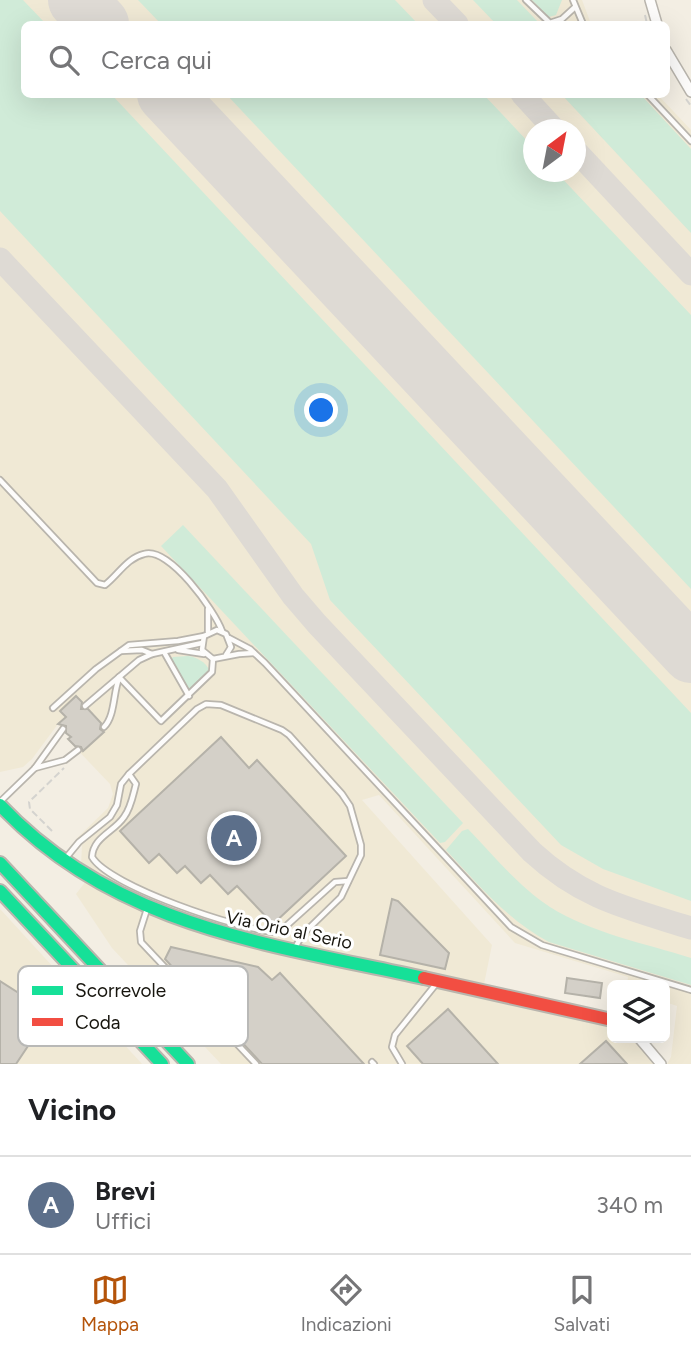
<!DOCTYPE html>
<html lang="it">
<style>
body{margin:0;font-family:Figtree,sans-serif;background:#f2f2f2;color:#202124}
.controls{position:absolute;right:21px;bottom:21px;display:grid;overflow:hidden;border-radius:10px;box-shadow:0 7px 28px #0002}
.controls button{width:63px;height:63px;display:grid;place-items:center;padding:0;border:0;border-bottom:2px solid #e0e0e0;background:#fff;color:#202124;font:35px sans-serif}
.compass{position:absolute;left:523px;top:119px;width:63px;height:63px;border-radius:50%;background:#fff;box-shadow:0 7px 28px #0002;rotate:32deg}
.you{position:absolute;left:322px;top:411px;width:24px;height:24px;margin:-18px;border:5px solid #fff;border-radius:50%;background:#1a73e8;box-shadow:0 0 0 10px #1a73e833}
.badge{display:grid;place-items:center;width:46px;height:46px;border-radius:50%;background:#b45309;color:#fff;font-size:23px;font-weight:700}
.pin{position:absolute;translate:-50% -50%;border:4px solid #fff;box-shadow:0 2px 7px #0006}
.list{margin:0;padding:0;list-style:none}
h2{display:flex;justify-content:space-between;align-items:center;height:91px;margin:0;padding:0 28px;font-size:30px}
h2 small{font-size:23px;font-weight:400;color:#757577}
.list li{display:grid;grid-template-columns:46px 1fr auto;gap:21px;align-items:center;box-sizing:border-box;height:98px;padding:0 28px;border-top:2px solid #e0e0e0}
.list b{display:block;font-size:26px;white-space:nowrap}
.list p{margin:0;font-size:23px;white-space:nowrap;color:#757577}
.list em{font-size:23px;font-style:normal;color:#757577}
.icon{flex:none;width:38px;height:38px;fill:none;stroke:currentColor;stroke-width:2;stroke-linecap:round;stroke-linejoin:round}
.map{position:relative;flex:none;width:691px;height:1064px;overflow:hidden}
.search{position:absolute;background:#fff;box-shadow:0 7px 28px #0002;left:21px;right:21px;top:21px;height:77px;display:flex;align-items:center;gap:18px;box-sizing:border-box;padding:0 24px;border-radius:10px;color:#757577;font-size:26px}
.sheet{height:189px;background:#fff}
nav{display:flex;justify-content:space-around;align-items:center;box-sizing:border-box;height:98px;border-top:2px solid #e0e0e0;background:#fff;font-size:19px;color:#757577}
nav a{display:grid;justify-items:center;gap:4px}
nav .on{color:#b45309}
.map>svg:first-child{display:block}
</style>
<div class="map">
<svg width="691" height="1064" viewBox="0 0 691 1064">
<rect width="100%" height="100%" fill="#f3eee3"/>
<g fill="#f0e9d5" fill-rule="evenodd">
<path d="M0,0H582L591,24H24V94L658,95L691,130V1064H667L671,1057L677,1006L665,1002V985H627L628,977L515,943L379,795L362,800L492,945L484,984L612,1016V1038H645L667,1064H221L112,948L76,894L93,872L81,864L82,846L76,839L108,808L113,794L110,784L68,740L70,737L58,724L32,759L23,767L0,772ZM534,130H576V172H534Z"/>
<polygon points="0,909 142,1064 0,1064"/>
</g>
<g fill="#d0ebd8">
<polygon points="0,0 23,0 46,24 24,24 24,94 112,95 691,713 691,901 603,869 561,845 330,600 311,544 0,211"/>
<polygon points="138,0 395,0 418,24 161,24"/>
<polygon points="473,0 517,0 540,24 496,24"/>
<polygon points="532,0 562,0 556,15 549,17"/>
<polygon points="227,95 484,95 533,147 534,172 556,172 691,315 691,589"/>
<polygon points="562,95 641,95 691,149 691,233"/>
<polygon points="183,525 463,823 445,842 440,843 161,546"/>
<path d="M188,656C196,657 206,662 209,670L189,689L171,659L173,657Z"/>
<path d="M468,829C494,856 518,886 550,907C591,933 644,943 691,958V985L549,942C507,920 478,884 446,850L462,831Z"/>
</g>
<g fill="none" stroke-linecap="round" stroke-linejoin="round">
<g stroke="#dedad4" stroke-width="23">
<polyline points="434,0 457,24"/>
<polyline points="522,94 555,130"/>
<polyline points="576,151 691,274"/>
<path d="M0,259L217,489L293,596L317,624L532,852C583,899 627,908 691,928"/>
<polyline points="636,595 691,637"/>
</g>
<g stroke="#dedad4" stroke-width="58">
<polyline points="77,0 100,24"/>
<polyline points="166,94 691,654"/>
</g>
</g>
<g fill="#d4d0c8" stroke="#b5b2a9" stroke-width="2">
<polygon points="76,696 82,702 81,709 88,709 101,723 100,729 104,732 83,751 81,747 75,746 68,739 71,737 66,733 66,726 58,724 66,717 60,711"/>
<polygon points="221,737 249,768 257,760 346,856 273,924 237,886 228,894 210,875 201,883 185,866 177,873 159,854 149,863 120,831"/>
<polygon points="392,899 398,901 449,953 445,969 380,955"/>
<polygon points="171,947 258,967 272,980 280,973 364,1064 262,1064 165,959"/>
<polygon points="567,978 602,983 600,998 565,993"/>
<polygon points="0,981 50,1013 16,1064 0,1064"/>
<polygon points="448,1009 498,1064 423,1064 407,1046"/>
<polygon points="606,1041 627,1064 580,1064"/>
</g>
<g fill="none" stroke-linecap="round" stroke-linejoin="round">
<g stroke="#b9b5ad" stroke-width="8">
<g id="lane">
<polyline points="526,0 550,23 562,19 574,8"/>
<polyline points="573,0 583,24"/>
<polyline points="647,94 691,141"/>
<path d="M0,480L97,583L105,585C118,575 127,558 144,554C169,546 215,611 222,631"/>
<polyline points="208,632 208,609"/>
<polyline points="229,638 250,649 265,663 511,927 542,945 691,990"/>
<polyline points="178,650 204,654"/>
<polyline points="121,651 142,650 152,654"/>
<polyline points="164,652 189,696"/>
<polyline points="226,655 231,647 226,634 217,630 204,636 202,650 213,659 239,654 254,653"/>
<polyline points="119,677 161,721 212,672 213,659"/>
<polyline points="85,706 139,660 152,654 202,643"/>
<polyline points="53,708 96,669 129,645 178,641 204,636"/>
<path d="M104,727C115,716 113,694 119,678"/>
<polyline points="35,768 65,760 78,750"/>
<path d="M129,774L136,784C133,795 131,808 124,817C114,832 93,837 92,857C109,886 240,930 275,932L285,927L335,882L348,881"/>
<polyline points="0,802 35,768 63,729"/>
<polyline points="65,859 79,842 110,817 117,805 121,784 129,774 197,709 206,704 221,705 282,730 289,735 342,794 350,806 361,845 361,855 341,897 302,935 295,948"/>
<polyline points="147,909 140,931 141,942 256,1064"/>
<polyline points="372,1062 374,1064"/>
<polyline points="402,1064 392,1047 395,1035 436,984"/>
</g>
</g>
<g stroke="#b9b5ad" stroke-width="12">
<g id="street">
<polyline points="650,0 657,24"/>
<polyline points="666,50 691,92"/>
<polyline points="639,1038 661,1064"/>
</g>
</g>
<g stroke="#b9b5ad" stroke-width="16">
<g id="fast">
<path d="M0,805C115,927 269,944 424,978"/>
<polyline points="0,863 188,1064"/>
<polyline points="0,891 162,1064"/>
</g>
</g>
<g stroke="#b9b5ad" stroke-width="16">
<polyline id="jam" points="424,978 612,1020"/>
</g>
<g stroke="#d4d3cf" stroke-width="2" stroke-dasharray="7 3.5" stroke-linecap="butt">
<polyline points="645,15 647,24"/>
<polyline points="686,99 691,106"/>
<polyline points="52,831 30,809 29,802 64,768"/>
</g>
<use href="#lane" stroke="#fdfcfb" stroke-width="4.5"/>
<use href="#street" stroke="#fdfcfb" stroke-width="9"/>
<use href="#fast" stroke="#16e098" stroke-width="12"/>
<use href="#jam" stroke="#f24e42" stroke-width="12"/>
</g>
<g text-anchor="middle" dominant-baseline="central" stroke-width="6" stroke-linejoin="round" paint-order="stroke">
<g font-size="18" fill="#17150e" stroke="#fff">
<text transform="translate(289 930) rotate(12)">Via Orio al Serio</text>
</g>
</g>
<rect x="18" y="966" width="230" height="80" rx="10" fill="#fff" stroke="#b9b9b7" stroke-width="2"/>
<rect x="32" y="986" width="31" height="9" fill="#16e098"/>
<rect x="32" y="1018" width="31" height="8" fill="#f24e42"/>
<g font-size="19" fill="#17150e">
<text x="75" y="997">Scorrevole</text>
<text x="75" y="1029">Coda</text>
</g>
</svg>
<div class="controls">
<button><svg class="icon" aria-label="layers" viewBox="0 0 24 24"><path d="M12 4l9 5-9 5-9-5zM3 14l9 5 9-5"/></svg></button>
</div>
<svg class="compass" viewBox="-18 -18 36 36"><path d="M0-13l5 13h-10z" fill="#e53935"/><path d="M0 13l5-13h-10z" fill="#757577"/></svg>
<div class="you"></div>
<div class="pin badge" style="left:234px;top:838px;background:#5c6f8a">A</div>
<div class="search"><svg class="icon" aria-label="search" viewBox="0 0 24 24"><circle cx="10" cy="10" r="6"/><path d="M15 15l6 6"/></svg>Cerca qui</div>
</div>
<section class="sheet">
<h2>Vicino<small></small></h2>
<ul class="list">
<li><span class="badge" style="background:#5c6f8a">A</span><div><b>Brevi</b><p>Uffici</p></div><em>340 m</em></li>
</ul>
</section>
<nav>
<a class="on"><svg class="icon" aria-label="map" viewBox="0 0 24 24"><path d="M3 6l6-2 6 2 6-2v14l-6 2-6-2-6 2zM9 4v14M15 6v14"/></svg>Mappa</a>
<a><svg class="icon" aria-label="directions" viewBox="0 0 24 24"><path d="M12 3l9 9-9 9-9-9zM9 14v-3h6M13 9l2 2-2 2"/></svg>Indicazioni</a>
<a><svg class="icon" aria-label="saved" viewBox="0 0 24 24"><path d="M7 4h10v16l-5-4-5 4z"/></svg>Salvati</a>
</nav>
